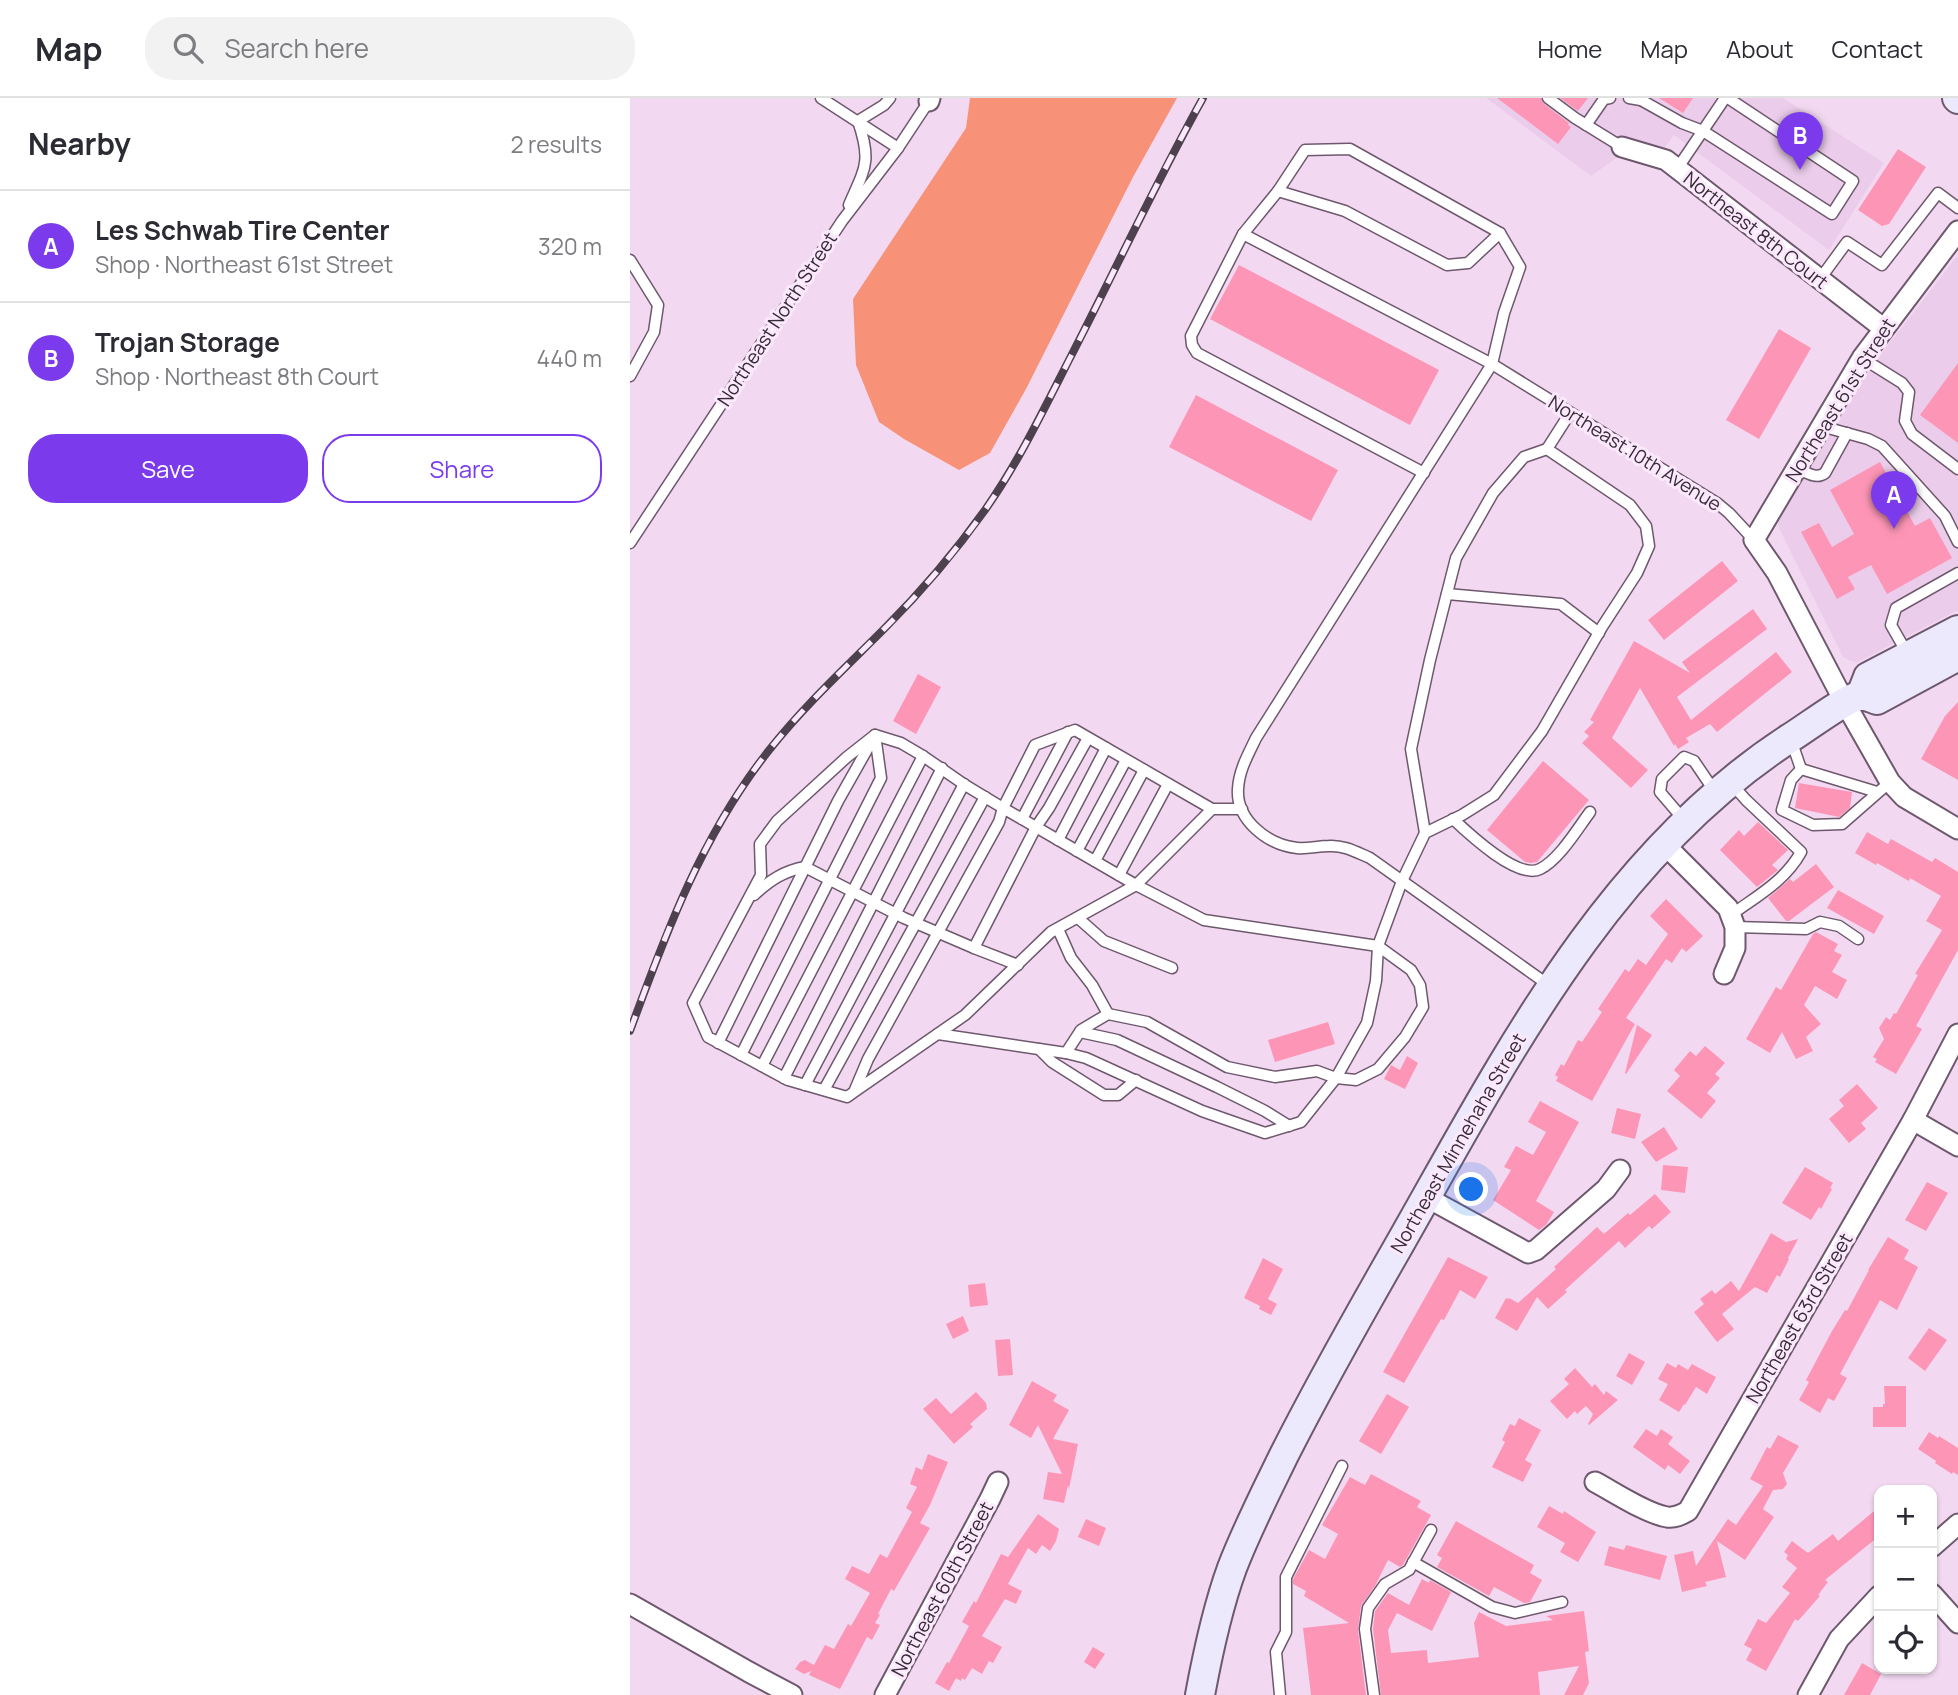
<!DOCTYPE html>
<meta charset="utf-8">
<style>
body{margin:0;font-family:Manrope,sans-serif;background:#f2f2f3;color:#2b2b33}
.controls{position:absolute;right:21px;bottom:21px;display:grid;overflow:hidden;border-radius:14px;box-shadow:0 2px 5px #0004}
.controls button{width:63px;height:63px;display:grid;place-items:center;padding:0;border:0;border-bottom:2px solid #e1e1e2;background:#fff;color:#2b2b33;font:35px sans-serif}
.you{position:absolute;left:842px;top:1092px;width:24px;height:24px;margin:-18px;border:5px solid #fff;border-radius:50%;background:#1a73e8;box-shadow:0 0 0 10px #1a73e833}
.badge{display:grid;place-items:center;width:46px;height:46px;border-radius:50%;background:#7c3aed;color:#fff;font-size:23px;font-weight:700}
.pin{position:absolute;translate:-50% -58px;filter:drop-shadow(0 2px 4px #0008)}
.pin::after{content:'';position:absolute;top:37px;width:24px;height:21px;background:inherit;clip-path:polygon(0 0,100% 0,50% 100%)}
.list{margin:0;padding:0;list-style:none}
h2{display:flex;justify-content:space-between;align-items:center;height:91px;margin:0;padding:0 28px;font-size:30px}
h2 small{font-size:23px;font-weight:400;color:#7c7c81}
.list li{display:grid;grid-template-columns:46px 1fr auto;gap:21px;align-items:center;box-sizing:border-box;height:112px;padding:0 28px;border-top:2px solid #e1e1e2}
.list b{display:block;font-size:26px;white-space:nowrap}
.list p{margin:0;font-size:23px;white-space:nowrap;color:#7c7c81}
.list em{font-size:23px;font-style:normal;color:#7c7c81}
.actions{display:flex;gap:14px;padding:21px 28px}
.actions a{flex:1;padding:16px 0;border:2px solid #7c3aed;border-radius:28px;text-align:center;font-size:24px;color:#7c3aed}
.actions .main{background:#7c3aed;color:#fff}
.icon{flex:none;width:38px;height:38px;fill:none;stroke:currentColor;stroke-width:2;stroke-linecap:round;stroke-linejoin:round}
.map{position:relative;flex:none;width:1328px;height:1597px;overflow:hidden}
header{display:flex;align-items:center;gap:42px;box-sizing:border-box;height:98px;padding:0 35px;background:#fff;border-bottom:2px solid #e1e1e2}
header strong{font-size:33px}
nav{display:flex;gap:38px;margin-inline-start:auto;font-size:24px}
.search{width:490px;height:63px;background:#f2f2f3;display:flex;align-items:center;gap:18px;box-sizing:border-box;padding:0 24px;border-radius:28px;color:#7c7c81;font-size:26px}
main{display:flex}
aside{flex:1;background:#fff}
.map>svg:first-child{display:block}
</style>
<header>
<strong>Map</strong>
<div class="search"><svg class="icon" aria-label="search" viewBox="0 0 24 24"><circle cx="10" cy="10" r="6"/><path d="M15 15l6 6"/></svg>Search here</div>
<nav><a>Home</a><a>Map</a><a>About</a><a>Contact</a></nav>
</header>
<main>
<aside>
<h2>Nearby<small>2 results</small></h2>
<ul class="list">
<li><span class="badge">A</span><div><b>Les Schwab Tire Center</b><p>Shop · Northeast 61st Street</p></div><em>320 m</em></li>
<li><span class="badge">B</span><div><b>Trojan Storage</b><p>Shop · Northeast 8th Court</p></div><em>440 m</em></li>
</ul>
<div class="actions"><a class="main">Save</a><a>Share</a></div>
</aside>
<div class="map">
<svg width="1328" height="1597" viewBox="0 0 1328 1597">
<rect width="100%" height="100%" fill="#f2d9f1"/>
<g fill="#ebccea">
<polygon points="856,0 1153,0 1254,65 1199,152 1044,37 1028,59 1004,42 995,54 961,78"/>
<polygon points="1328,157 1328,512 1228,564 1221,563 1213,559 1149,430 1148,424 1235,277"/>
</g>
<polygon fill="#f79279" points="340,0 547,0 503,79 396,291 360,355 329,372 274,341 249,324 226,267 223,201 336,30"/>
<g fill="#fd96b6">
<polygon points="867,0 911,0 914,6 939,25 938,27 941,29 928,46"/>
<polygon points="930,0 958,0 948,13"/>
<polygon points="1029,0 1063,0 1053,15"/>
<polygon points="1268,51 1296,69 1259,126 1252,128 1228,112"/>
<polygon points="609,167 809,272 780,327 580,221"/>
<polygon points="1149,231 1181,250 1129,341 1096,322"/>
<polygon points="1328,265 1328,345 1290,317"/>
<polygon points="566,297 708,372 681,423 539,349"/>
<polygon points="1250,364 1285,428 1300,420 1322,460 1257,496 1241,467 1218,479 1225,491 1207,501 1171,434 1189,425 1202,449 1224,436 1200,392"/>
<polygon points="1092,463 1108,483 1034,542 1018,522"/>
<polygon points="1123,511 1137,531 1047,599 1061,622 1146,554 1162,574 1087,634 1080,626 1056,640 1059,644 1048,651 1045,646 1044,648 1010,590 982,640 1018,672 1001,690 952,645 959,638 954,634 964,624 960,622 1004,543 1060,575 1052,564"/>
<polygon points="288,576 311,589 286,636 263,623"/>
<polygon points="1328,604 1328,682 1291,661 1315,618"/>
<polygon points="913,663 959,702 907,764 901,765 895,764 857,732"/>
<polygon points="1169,685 1222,694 1220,710 1209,719 1165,710"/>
<polygon points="1128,724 1158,752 1142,767 1148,772 1127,789 1090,752 1109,732 1114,738"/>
<polygon points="1237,734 1258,746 1261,741 1302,764 1305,760 1328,774 1328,852 1286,928 1292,931 1266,976 1245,964 1247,961 1243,959 1254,941 1249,930 1256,919 1260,922 1264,915 1266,916 1288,877 1285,876 1312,832 1296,823 1311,798 1280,780 1279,783 1247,765 1246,767 1225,755"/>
<polygon points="1186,766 1204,789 1159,823 1156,823 1138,800 1160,781 1163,784"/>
<polygon points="1208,792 1254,818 1244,836 1197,810"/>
<polygon points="1036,801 1073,838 1056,854 1052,850 1042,865 1036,861 996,920 1005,926 962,1003 926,983 928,979 925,977 931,966 934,968 948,942 952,944 972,914 968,911 995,871 999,874 1008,861 1016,867 1038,836 1020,818"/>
<polygon points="1186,834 1208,846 1204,853 1212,857 1202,874 1217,882 1207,901 1185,888 1174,907 1191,926 1176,939 1183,953 1166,961 1152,934 1140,955 1116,941 1146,889 1151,892 1183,836"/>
<polygon points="698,924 705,946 645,964 638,942"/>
<polygon points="1007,927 1022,937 996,976 995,975"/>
<polygon points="1075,948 1095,965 1085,976 1090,980 1077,995 1086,1003 1071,1021 1037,993 1050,978 1044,972 1060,953 1066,958"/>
<polygon points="777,958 788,965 775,991 754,981 761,967 770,972"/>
<polygon points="1227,986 1248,1010 1231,1025 1236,1031 1219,1045 1199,1021 1214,1008 1209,1002"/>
<polygon points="910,1003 949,1024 906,1103 924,1114 916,1127 909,1132 863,1102 881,1072 874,1069 886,1048 903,1057 916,1034 898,1024"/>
<polygon points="987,1010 1011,1016 1005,1041 981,1035"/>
<polygon points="1034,1029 1048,1051 1026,1064 1011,1044"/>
<polygon points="1033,1067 1058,1069 1055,1095 1031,1092"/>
<polygon points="1175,1069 1203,1085 1200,1090 1202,1091 1191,1111 1189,1109 1181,1122 1152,1105"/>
<polygon points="1297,1084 1318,1095 1296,1133 1275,1122"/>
<polygon points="1025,1096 1041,1114 1022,1131 1019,1128 995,1150 989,1143 935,1192 937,1194 918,1211 907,1199 887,1233 865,1220 876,1200 878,1201 879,1200 888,1205 926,1171 924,1169 967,1129 974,1136 998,1115 1000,1117"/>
<polygon points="1141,1135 1156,1144 1168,1141 1158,1160 1159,1161 1150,1179 1147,1177 1137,1195 1125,1189 1092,1216 1104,1231 1087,1244 1064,1214 1074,1206 1070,1201 1082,1192 1085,1196 1101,1183 1109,1193"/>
<polygon points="1258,1139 1279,1152 1274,1161 1288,1169 1267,1212 1250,1202 1210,1276 1217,1280 1204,1303 1198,1300 1190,1315 1169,1302 1179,1284 1176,1282 1202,1233 1215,1212 1217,1213 1239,1172 1238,1172"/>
<polygon points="818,1159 858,1179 845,1201 830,1192 814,1222 811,1221 774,1285 753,1274"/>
<polygon points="633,1160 653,1171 638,1201 647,1206 641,1217 629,1211 630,1208 614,1200"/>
<polygon points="355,1185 358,1207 340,1209 338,1187"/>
<polygon points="333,1218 339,1233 323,1241 316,1226"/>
<polygon points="1299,1230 1317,1242 1295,1273 1278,1260"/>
<polygon points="380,1241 383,1277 368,1278 365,1242"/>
<polygon points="999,1255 1015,1264 1002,1287 986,1278"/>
<polygon points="1037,1265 1046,1270 1048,1266 1058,1272 1062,1266 1086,1279 1077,1296 1066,1289 1055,1307 1054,1306 1049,1314 1029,1302 1038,1286 1028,1281"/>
<polygon points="945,1270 962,1289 965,1286 974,1297 976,1293 988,1302 959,1327 958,1326 963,1316 956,1308 947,1316 945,1313 937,1321 920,1303 939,1286 934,1281"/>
<polygon points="402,1283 427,1297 423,1303 439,1312 423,1341 448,1346 439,1391 438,1387 434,1405 413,1401 418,1374 432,1376 408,1327 401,1340 379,1327"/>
<polygon points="1254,1288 1276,1288 1276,1329 1243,1329 1243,1309 1253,1309 1253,1306 1255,1306"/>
<polygon points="346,1294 356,1305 357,1311 340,1326 343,1329 324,1346 293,1311 306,1300 321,1316"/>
<polygon points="757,1296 779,1309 751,1356 729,1343"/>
<polygon points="889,1320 911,1332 895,1362 902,1366 893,1384 862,1369 875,1344 872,1342 880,1326 885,1328"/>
<polygon points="1016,1331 1027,1338 1031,1331 1043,1339 1038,1346 1060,1363 1050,1376 1038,1367 1035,1372 1003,1349"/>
<polygon points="1299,1334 1308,1340 1309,1338 1328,1350 1328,1377 1323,1374 1322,1376 1305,1365 1306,1363 1288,1351"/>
<polygon points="1148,1337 1169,1348 1153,1375 1157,1386 1153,1391 1143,1392 1133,1411 1144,1419 1115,1462 1087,1443 1096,1479 1075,1484 1077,1488 1052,1494 1044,1457 1063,1453 1066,1468 1098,1421 1106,1427 1133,1388 1120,1381 1137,1349 1140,1351"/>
<polygon points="298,1356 318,1364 300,1407 290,1425 300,1430 264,1493 261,1491 248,1516 250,1517 245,1525 250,1527 242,1542 237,1539 210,1591 179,1577 181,1573 174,1576 165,1571 170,1564 175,1562 184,1567 195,1547 204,1551 218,1526 221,1528 240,1495 215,1481 222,1468 239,1476 250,1456 257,1460 282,1414 276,1410 287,1389 280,1386 286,1369 292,1372"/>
<polygon points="741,1376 791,1403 787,1409 801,1417 773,1467 770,1469 758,1462 745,1488 731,1508 728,1532 736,1597 681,1597 673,1530 719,1525 674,1498 676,1493 663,1486 663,1481 679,1452 695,1461 708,1436 692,1427 720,1379 735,1387"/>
<polygon points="919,1408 933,1416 934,1413 966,1434 948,1464 930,1454 935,1445 907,1429"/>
<polygon points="1249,1409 1249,1438 1195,1482 1198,1484 1188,1497 1190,1498 1168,1523 1165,1521 1136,1573 1116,1562 1122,1551 1114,1547 1128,1521 1136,1525 1160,1495 1152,1489 1167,1470 1156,1461 1158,1457 1154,1454 1162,1443 1178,1455 1203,1436 1208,1443"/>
<polygon points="408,1416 429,1431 426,1443 420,1453 412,1447 406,1456 398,1450 378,1486 392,1493 386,1506 375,1501 352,1538 372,1549 363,1565 359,1563 352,1576 342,1570 335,1582 332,1580 331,1583 326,1580 319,1593 305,1585 317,1564 319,1565 339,1528 332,1524 344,1503 346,1505 371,1456 378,1459"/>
<polygon points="456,1421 476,1430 469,1448 448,1439"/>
<polygon points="826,1423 904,1467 900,1475 912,1482 900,1504 894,1505 864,1489 859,1498 807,1469 812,1460 807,1457"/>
<polygon points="996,1447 1037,1458 1030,1482 974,1467 979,1448 994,1452"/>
<polygon points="792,1481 799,1485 800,1482 821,1494 802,1533 767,1515 758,1532 761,1555 797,1552 798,1565 849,1559 844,1525 849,1514 876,1528 923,1522 916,1518 954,1513 959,1553 955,1554 959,1585 953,1597 934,1597 949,1568 908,1574 910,1597 751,1597 743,1531 745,1513 758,1495 779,1507"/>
<polygon points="463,1549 475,1556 465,1571 454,1564"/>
<polygon points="1232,1565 1251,1576 1240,1597 1214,1597"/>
</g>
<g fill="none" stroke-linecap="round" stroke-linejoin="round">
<g stroke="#6e586d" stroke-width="13">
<g id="lane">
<polyline points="191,0 268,50"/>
<polyline points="918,0 945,20 992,49"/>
<polyline points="999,0 1011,2 1012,0"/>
<polyline points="1011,2 1052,25 1073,33 1202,116 1223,83 1098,0"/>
<polyline points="956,27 974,1 980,0"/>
<polyline points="1047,71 1095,0"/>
<polyline points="648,93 715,113 817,167 838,165 870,135"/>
<path d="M219,107C235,70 242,64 228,23L254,7L260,0"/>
<path d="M613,136L648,93L675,52L720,51L870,135L890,169L874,215L862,266L626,640C618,657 609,672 608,691C606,722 638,747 667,750C678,751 688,748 699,748C714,747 726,754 740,760L920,888"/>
<polyline points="0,162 28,207 24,234 0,278"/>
<polyline points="1190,181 1217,144 1252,167 1308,95 1328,110"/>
<polyline points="1232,260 1272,285 1279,294 1275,323 1282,336 1328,371"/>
<polyline points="1191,328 1238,341 1252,348 1315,418 1328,444"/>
<path d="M1167,370C1176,374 1186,382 1195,375L1217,335"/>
<polyline points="794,375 567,255 562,247 561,238 613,136 862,266 1087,405 1099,415 1124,442"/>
<polyline points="0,445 212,123 268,50 299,3"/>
<polyline points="817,496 931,506 969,535"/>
<polyline points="1277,555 1261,527 1266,510 1328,475"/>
<polyline points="1161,642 1171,671"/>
<polyline points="1171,671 1161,682 1152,712 1183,727 1212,726 1260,684"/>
<polyline points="1171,671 1247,694"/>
<polyline points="582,711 506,787 373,710 405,647 445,632 582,711 612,711"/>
<polyline points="392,721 438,634"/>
<path d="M823,721C839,736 888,782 910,771C929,762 948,730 960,714"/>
<polyline points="1054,722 1030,694 1032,681 1054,659 1064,663 1085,694"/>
<polyline points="795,735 781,651 800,562 826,460 863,395 894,359 917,351"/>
<polyline points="428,742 476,650"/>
<polyline points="447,753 496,662"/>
<polyline points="465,763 514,672"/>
<polyline points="489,777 538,686"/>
<path d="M124,797C140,782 154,773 175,769L274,820L344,850L406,729L419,710L458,640"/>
<path d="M1101,817C1127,798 1155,783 1171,754L1116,702L1101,685"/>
<polyline points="448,820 474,843 542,870"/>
<polyline points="1105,829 1176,831 1190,824 1209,828 1228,841"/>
<polyline points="428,831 441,860 462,887 478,916"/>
<polyline points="344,850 388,867"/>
<polyline points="450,934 487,942 587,989 635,1013 659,1028"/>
<polyline points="308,936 436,955 456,960 572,1013 635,1035 671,1024 706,980 737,925 746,883 748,848"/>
<polyline points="88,945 208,703 243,641"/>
<polyline points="409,951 422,964 474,997 488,997 506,982"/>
<polyline points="436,955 451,932 478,916 517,924 597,969 645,979 687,973 706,980 726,982 748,971 775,939 793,909 790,887 781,872 748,848"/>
<polyline points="111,957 251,680 245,637"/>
<polyline points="132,968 293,658"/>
<polyline points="154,980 312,670"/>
<polyline points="175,987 334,686"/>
<polyline points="194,992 355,699"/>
<polyline points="224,994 238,961 369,724 373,710 335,687 293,658 271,645 245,637 217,659 147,723 130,746 131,777 63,905 78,939 158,982 217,999 224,994 335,917 421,834 506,787 574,822 748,848 772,783 795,735 832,717 864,697 912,633 972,529 1007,475 1019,448 1016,428 1000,407 917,351 940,315"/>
<polyline points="783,1464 862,1509 885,1515 932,1504"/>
<polyline points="650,1597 646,1554 656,1534 656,1479 712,1368"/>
<polyline points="744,1597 735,1531 738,1510 755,1486 779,1472 801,1432"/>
</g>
</g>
<g stroke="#6e586d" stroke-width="23">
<g id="street">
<polyline points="299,3 300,0"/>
<polyline points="992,49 1036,62 1253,230"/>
<polyline points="1328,133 1232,260 1124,442 1147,475 1215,605 1260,684 1274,699 1328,731"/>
<polyline points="1034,746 1098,810 1105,829 1105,850 1094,876"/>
<polyline points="1283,1022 1328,1048"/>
<polyline points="796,1099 898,1155 906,1152 976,1091 990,1072"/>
<path d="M965,1384C984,1394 1017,1416 1037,1419C1045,1420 1051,1417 1058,1413L1283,1022L1328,936"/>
<polyline points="1302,1449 1328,1426"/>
<polyline points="1302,1496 1328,1525"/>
<polyline points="0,1506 119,1574 162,1597"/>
<polyline points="255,1597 360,1401 368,1384"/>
<polyline points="1178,1597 1209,1541 1249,1498"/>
</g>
</g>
<g stroke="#6e586d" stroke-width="32">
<g id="secondary">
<polyline points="1327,0 1328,1"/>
<polyline points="1231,597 1238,579 1328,532"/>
<path d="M570,1597C578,1554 587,1511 602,1470C617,1431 636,1394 654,1357C690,1286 729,1217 768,1149C874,963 975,760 1160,640C1175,631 1214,601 1229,598C1235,597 1242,600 1247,602L1328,558"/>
</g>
</g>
<use href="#lane" stroke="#fff" stroke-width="10"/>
<use href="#street" stroke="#fff" stroke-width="19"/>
<use href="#secondary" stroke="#ede9fd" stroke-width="28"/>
<g stroke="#4c414c" stroke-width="8">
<path id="rail" d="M0,933C36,834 73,735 140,651C174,608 215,570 254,531C291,494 325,454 355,412C388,365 413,313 439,262C484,175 525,86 573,0"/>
</g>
<use href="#rail" stroke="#fce8fc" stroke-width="5" stroke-dasharray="16" stroke-linecap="butt"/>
</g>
<g text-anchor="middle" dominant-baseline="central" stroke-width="6" stroke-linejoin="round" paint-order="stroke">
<g font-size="19" fill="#362c36" stroke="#fce8fc">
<text transform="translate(1126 132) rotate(38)">Northeast 8th Court</text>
<text transform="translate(147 221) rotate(-57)">Northeast North Street</text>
<text transform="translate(1210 302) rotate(-58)">Northeast 61st Street</text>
<text transform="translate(1005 355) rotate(32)">Northeast 10th Avenue</text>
<text transform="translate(828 1045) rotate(-60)">Northeast Minnehaha Street</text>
<text transform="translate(1169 1220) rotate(-60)">Northeast 63rd Street</text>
<text transform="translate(312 1491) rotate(-62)">Northeast 60th Street</text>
</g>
</g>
</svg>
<div class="controls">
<button>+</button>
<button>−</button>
<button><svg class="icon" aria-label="locate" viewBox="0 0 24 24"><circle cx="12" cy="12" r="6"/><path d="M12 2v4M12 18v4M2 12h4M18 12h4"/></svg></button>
</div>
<div class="you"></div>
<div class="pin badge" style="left:1264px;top:431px">A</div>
<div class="pin badge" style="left:1170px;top:72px">B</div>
</div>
</main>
